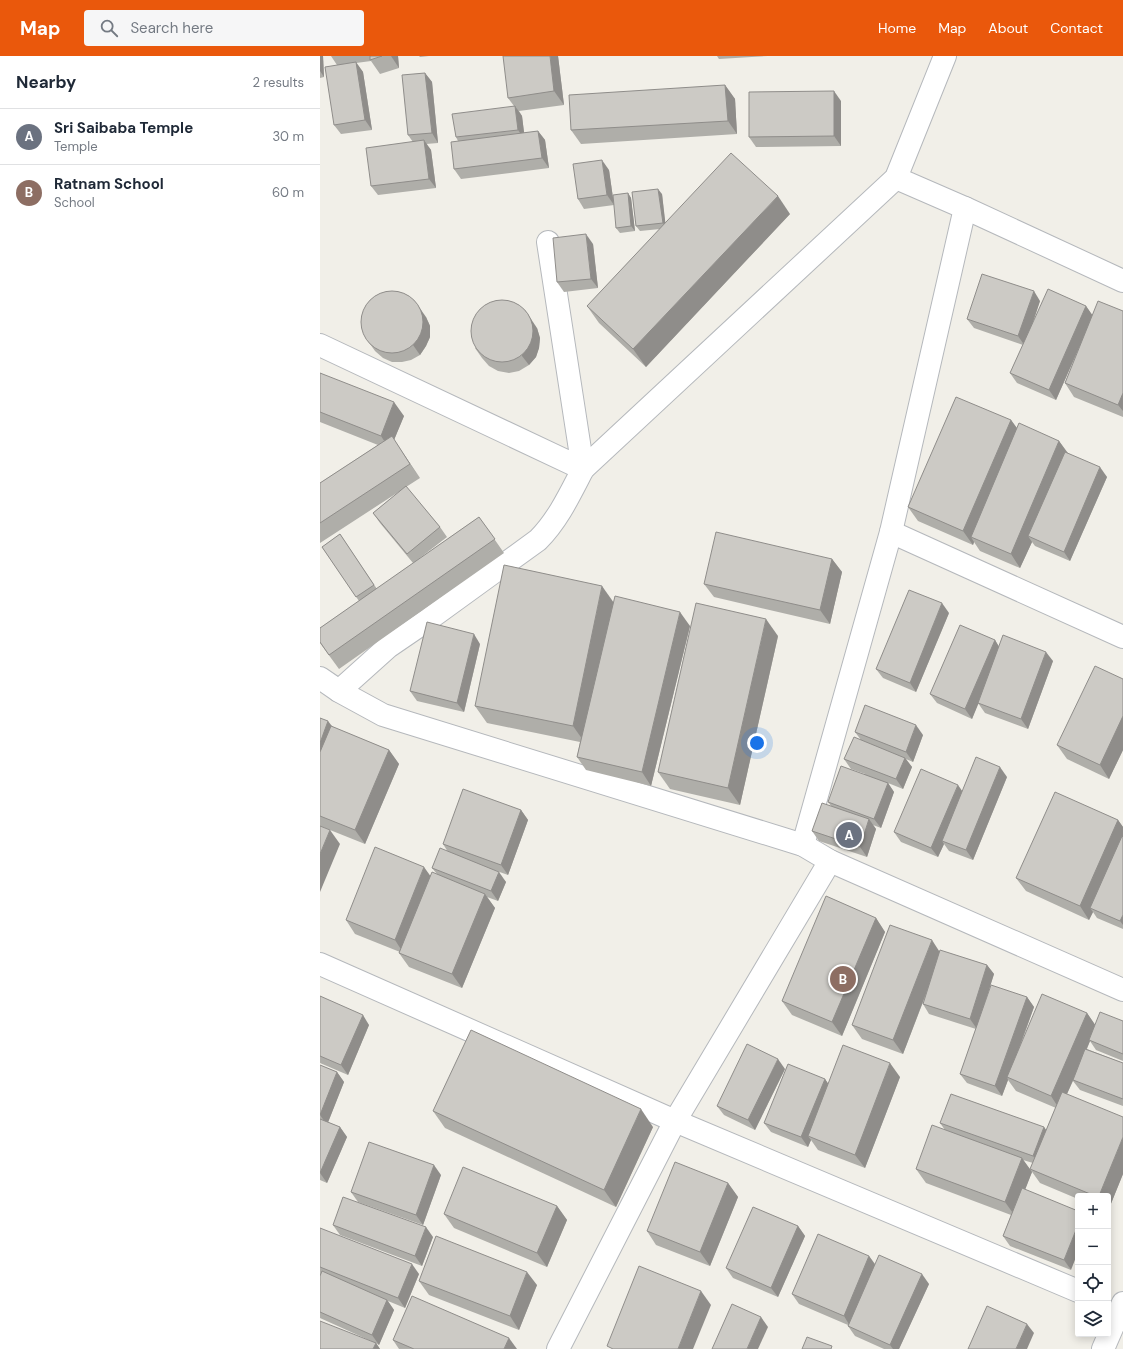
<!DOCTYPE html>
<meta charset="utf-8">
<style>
body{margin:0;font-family:"DM Sans",sans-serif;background:#f6f6f7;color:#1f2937}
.controls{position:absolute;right:12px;bottom:12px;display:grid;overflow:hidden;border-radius:4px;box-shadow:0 2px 10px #0003}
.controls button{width:36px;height:36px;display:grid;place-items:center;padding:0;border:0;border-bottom:1px solid #e0e1e3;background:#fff;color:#1f2937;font:20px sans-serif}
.you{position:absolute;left:437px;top:687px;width:14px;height:14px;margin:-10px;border:3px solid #fff;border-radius:50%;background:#1a73e8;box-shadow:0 0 0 6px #1a73e833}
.badge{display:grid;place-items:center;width:26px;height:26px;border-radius:50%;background:#ea580c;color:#fff;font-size:13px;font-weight:700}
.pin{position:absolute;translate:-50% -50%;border:2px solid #fff;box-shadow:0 1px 4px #0006}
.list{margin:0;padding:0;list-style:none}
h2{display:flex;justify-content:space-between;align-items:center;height:52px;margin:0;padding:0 16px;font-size:17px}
h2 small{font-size:13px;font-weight:400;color:#747a83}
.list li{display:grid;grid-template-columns:26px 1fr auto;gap:12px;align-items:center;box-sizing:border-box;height:56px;padding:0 16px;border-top:1px solid #e0e1e3}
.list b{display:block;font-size:15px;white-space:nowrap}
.list p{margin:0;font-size:13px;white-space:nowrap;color:#747a83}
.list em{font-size:13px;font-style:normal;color:#747a83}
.icon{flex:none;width:22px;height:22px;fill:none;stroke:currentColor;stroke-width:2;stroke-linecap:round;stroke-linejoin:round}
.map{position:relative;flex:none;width:803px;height:1293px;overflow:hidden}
header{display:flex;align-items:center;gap:24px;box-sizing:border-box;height:56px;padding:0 20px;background:#ea580c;color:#fff}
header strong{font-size:19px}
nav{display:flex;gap:22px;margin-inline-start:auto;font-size:14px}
.search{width:280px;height:36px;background:#f6f6f7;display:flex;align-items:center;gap:10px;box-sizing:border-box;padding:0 14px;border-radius:4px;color:#747a83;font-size:15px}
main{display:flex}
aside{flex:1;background:#fff}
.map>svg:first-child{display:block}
</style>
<header>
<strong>Map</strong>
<div class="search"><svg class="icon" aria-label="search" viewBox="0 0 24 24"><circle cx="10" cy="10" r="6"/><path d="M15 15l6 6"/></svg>Search here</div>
<nav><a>Home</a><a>Map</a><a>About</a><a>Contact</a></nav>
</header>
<main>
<aside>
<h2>Nearby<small>2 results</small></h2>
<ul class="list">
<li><span class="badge" style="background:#6b7280">A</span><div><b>Sri Saibaba Temple</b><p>Temple</p></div><em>30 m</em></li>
<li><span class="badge" style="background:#8d6e63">B</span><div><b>Ratnam School</b><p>School</p></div><em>60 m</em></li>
</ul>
</aside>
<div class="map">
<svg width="803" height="1293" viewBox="0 0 803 1293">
<rect width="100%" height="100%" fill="#f1efe8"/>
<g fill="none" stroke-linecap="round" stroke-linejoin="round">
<g stroke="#b5b8bc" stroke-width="24">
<g id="minor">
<polyline points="576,122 645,152 803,225"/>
<polyline points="0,289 263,413 228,186"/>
<polyline points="571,476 803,581"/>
<polyline points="0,622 19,635 63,659 483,789 510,805 803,934"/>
<path d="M19,635L68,591L109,563L218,484C238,464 250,438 263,413L576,122L625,0"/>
<polyline points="483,789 571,476 645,152"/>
<polyline points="0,908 355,1065 758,1235"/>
<polyline points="238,1293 355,1065 510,805"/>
<polyline points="783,1293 803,1247"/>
</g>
</g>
<use href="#minor" stroke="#fff" stroke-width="22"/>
</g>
<g fill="#afaea9">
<polygon points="0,0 3,0 4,21 0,22"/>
<polygon points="11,0 78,0 79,12 60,18 51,5 36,7 43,16 52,74 21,78 14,69 17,9"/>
<polygon points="99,0 109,0 100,1"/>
<polygon points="238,0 244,49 199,55 202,60 204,77 218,75 225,84 229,112 141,123 134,113 138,85 136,81 194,50 188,42"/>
<polygon points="397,0 448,0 399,3"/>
<polygon points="105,17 112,26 118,87 106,88 111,94 116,132 58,139 51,130 93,86 88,79"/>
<polygon points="405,29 415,43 417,78 261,88 251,74"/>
<polygon points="521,45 521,90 436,91 429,81"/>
<polygon points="289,114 294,149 264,153 258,143"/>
<polygon points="308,137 311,142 315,175 300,177 296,172"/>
<polygon points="342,138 345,167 470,158 326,311 279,267 267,250 340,173 320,175 316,170"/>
<polygon points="273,188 278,232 244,236 237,226"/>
<polygon points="720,245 713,266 766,250 772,259 803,255 803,361 754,341 745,327 759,292 736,344 697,327 690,317 703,289 654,272 647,263"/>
<polygon points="106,261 110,270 110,281 106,290 100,299 91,304 82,306 72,306 63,302 55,295 48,285"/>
<polygon points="217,272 220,282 219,292 216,301 209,309 199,315 189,317 178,315 169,310 162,302 155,292"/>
<polygon points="0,317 84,360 74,384 100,422 86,431 120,471 127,481 96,505 159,461 184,497 19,613 0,587 0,572 39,545 2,491 20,478 57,533 93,507 60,467 53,457 80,435 0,487 0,427 58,389 0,366"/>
<polygon points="691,364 697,372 739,385 748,397 787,421 750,505 715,490 712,486 700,512 660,495 654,486 653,489 598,465 588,451"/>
<polygon points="512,503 522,516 510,568 394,541 384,528"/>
<polygon points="294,547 370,570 331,730 266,714 257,701 260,686 167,667 155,650"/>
<polygon points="629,557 596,636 563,622 556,613"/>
<polygon points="458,580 420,749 350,733 338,716"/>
<polygon points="675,584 679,591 733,605 708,673 665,657 658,647 652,663 617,647 610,638"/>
<polygon points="160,588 144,656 97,645 90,635"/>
<polygon points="803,623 803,694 789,723 747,703 737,689"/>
<polygon points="0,662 12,671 69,694 79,708 45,788 0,770"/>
<polygon points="535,676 603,679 593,706 586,703 592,711 583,733 568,727 574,736 561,772 553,769 556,773 547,801 499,785 492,775 512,751 508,746 545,718 531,713 524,703 541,684"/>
<polygon points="687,721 653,804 629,795 624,788 618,801 581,786 574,776 642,735"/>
<polygon points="201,754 208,764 188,819 174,814 186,826 178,845 167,841 175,852 142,932 89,911 79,897 80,896 35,878 26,864 111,820 117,818 112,812 128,796 123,788"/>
<polygon points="798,764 803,771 803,873 777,862 773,856 769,864 706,835 696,822"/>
<polygon points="556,862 565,876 522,980 472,959 462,945"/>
<polygon points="619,895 667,909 674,918 663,951 707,941 714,951 700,991 767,957 775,969 803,965 803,1005 776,994 770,985 767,993 803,1007 803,1050 760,1034 753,1025 747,1038 803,1118 788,1155 788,1140 758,1140 758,1143 720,1127 710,1113 713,1107 703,1104 712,1116 705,1133 751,1214 690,1190 683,1180 691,1159 606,1127 596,1113 625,1074 620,1067 724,1071 726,1074 736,1052 696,1035 688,1024 682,1040 647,1027 640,1018 656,973 609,958 603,948 605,941 583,998 542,983 532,969"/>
<polygon points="0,940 49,969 28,1019 0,1007"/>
<polygon points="0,1009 17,1016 24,1026 8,1066 20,1071 27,1081 7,1127 0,1124"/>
<polygon points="465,1013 435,1074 404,1059 397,1050"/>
<polygon points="580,1021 545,1112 498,1094 491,1084 488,1091 451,1076 444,1067 505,1023 508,1028"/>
<polygon points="113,1055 333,1071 296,1151 125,1072"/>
<polygon points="121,1119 103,1169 38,1146 31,1136"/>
<polygon points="408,1127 418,1141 390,1210 336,1189 327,1175"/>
<polygon points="237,1150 247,1164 227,1211 134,1172 124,1158"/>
<polygon points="13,1169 113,1181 102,1210 20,1179"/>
<polygon points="478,1170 485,1180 458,1241 413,1222 406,1212"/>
<polygon points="0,1172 99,1218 85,1252 68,1245 74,1254 59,1289 56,1287 60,1293 0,1293 51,1285 0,1262"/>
<polygon points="549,1200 555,1208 609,1228 579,1293 564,1293 535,1280 528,1270 528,1269 479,1248 472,1238"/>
<polygon points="99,1225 217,1229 199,1274 109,1239"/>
<polygon points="73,1284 197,1293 79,1293"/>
</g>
<g fill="#8f8d8a">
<polygon points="0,0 3,0 4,21 0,15"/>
<polygon points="71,0 78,0 79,12"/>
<polygon points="230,0 238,0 244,49 234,35"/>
<polygon points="36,6 43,16 52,74 45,64"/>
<polygon points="105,17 112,26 118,87 112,77"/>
<polygon points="405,29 415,43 417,78 408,65"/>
<polygon points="514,35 521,45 521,90 514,80"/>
<polygon points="195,50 202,60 205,84 198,74"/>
<polygon points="218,75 225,84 229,112 222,102"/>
<polygon points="104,84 111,94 116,132 109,123"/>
<polygon points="282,104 289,114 294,149 287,139"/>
<polygon points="338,133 342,138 346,172 343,167"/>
<polygon points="308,137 311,142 315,175 311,170"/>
<polygon points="458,140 470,158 326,311 313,293"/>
<polygon points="266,178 273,188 278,232 271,223"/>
<polygon points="714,235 720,245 705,290 698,280"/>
<polygon points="766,250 773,260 736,344 729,334"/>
<polygon points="99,251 106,261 110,270 110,281 106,290 100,299 93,289"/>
<polygon points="205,254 217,272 220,282 219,292 216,301 209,309 202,300"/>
<polygon points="803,337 803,355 798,349"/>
<polygon points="74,346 84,360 74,384 100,422 90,408 70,394 61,380"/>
<polygon points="691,364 701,378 651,481 654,486 653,489 643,475"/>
<polygon points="739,385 749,399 708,480 712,486 700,512 691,498"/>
<polygon points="780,411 787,421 750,505 744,496"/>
<polygon points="512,503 522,516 510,568 500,554"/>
<polygon points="282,530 294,547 265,687 253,670"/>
<polygon points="622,547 629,557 596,636 590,627"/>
<polygon points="360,556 370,570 331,730 322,716"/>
<polygon points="446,563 458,580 420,749 408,732"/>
<polygon points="154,578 160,588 144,656 137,647"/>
<polygon points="675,584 681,594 652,663 645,653"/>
<polygon points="726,596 733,605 708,673 701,663"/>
<polygon points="803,660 803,694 789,723 780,709"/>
<polygon points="8,665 15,674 0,708 0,687"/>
<polygon points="596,669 603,679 593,706 586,696"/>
<polygon points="69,694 79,708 45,788 35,774"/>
<polygon points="585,702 592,711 583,733 576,723"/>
<polygon points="680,711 687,721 653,804 646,794"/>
<polygon points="568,727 574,736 561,772 554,763"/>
<polygon points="638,729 645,739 622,785 624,788 618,801 611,792"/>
<polygon points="201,754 208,764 188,819 181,809"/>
<polygon points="549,763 556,773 547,801 540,791"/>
<polygon points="798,764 803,771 803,789 770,852 773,856 769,864 760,850"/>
<polygon points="10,774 20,788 0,836 0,798"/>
<polygon points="104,811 114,825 84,898 75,884"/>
<polygon points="179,816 186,826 178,845 171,835"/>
<polygon points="165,838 175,852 142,932 132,918"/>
<polygon points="803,859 803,869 800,865"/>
<polygon points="556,862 565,876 522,980 512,966"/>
<polygon points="612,884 621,898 583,998 573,984"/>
<polygon points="667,909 674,918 657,973 650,963"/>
<polygon points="707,941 714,951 688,1022 687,1021 688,1024 682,1040 675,1030"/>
<polygon points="767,957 776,970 769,984 770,985 740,1054 731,1040"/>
<polygon points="43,959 49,969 28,1019 21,1009"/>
<polygon points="458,1003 465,1013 435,1074 428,1064"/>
<polygon points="570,1007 580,1021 545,1112 535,1099"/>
<polygon points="17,1016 24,1026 7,1069 0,1059"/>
<polygon points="505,1023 512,1033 488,1080 491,1084 488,1091 481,1081"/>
<polygon points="321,1053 333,1071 296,1151 284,1134"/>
<polygon points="20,1071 27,1081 7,1127 0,1117"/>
<polygon points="724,1071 731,1081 720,1110 713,1100"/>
<polygon points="803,1081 803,1118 788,1155 788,1140 779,1140"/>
<polygon points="702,1102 712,1116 695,1160 685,1146"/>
<polygon points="114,1109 121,1119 103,1169 96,1159"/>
<polygon points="408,1127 418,1141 390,1210 380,1196"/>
<polygon points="237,1150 247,1164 227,1211 217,1197"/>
<polygon points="758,1169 758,1196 751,1214 744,1204"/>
<polygon points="478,1170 485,1180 458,1241 451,1232"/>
<polygon points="106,1171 113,1181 102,1210 95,1200"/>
<polygon points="549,1200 556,1210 530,1270 524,1260"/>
<polygon points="92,1208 99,1218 85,1252 78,1242"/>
<polygon points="207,1216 217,1229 199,1274 190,1260"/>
<polygon points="602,1218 609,1228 579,1293 573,1293 570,1289"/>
<polygon points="381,1235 391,1249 373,1293 358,1293"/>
<polygon points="67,1244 74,1254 59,1289 52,1279"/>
<polygon points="441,1261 448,1271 438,1293 427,1293"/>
<polygon points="707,1268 714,1277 707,1293 696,1293"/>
<polygon points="189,1282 197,1293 184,1293"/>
<polygon points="56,1287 60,1293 53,1293"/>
</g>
<g fill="#cccac5" stroke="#8f8d8a">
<polygon points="50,0 62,0 50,4"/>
<polygon points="183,0 230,0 234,35 188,42"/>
<polygon points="36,6 45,64 14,69 5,11"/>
<polygon points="105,17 112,77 88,79 82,19"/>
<polygon points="405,29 408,65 251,74 249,39"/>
<polygon points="514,35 514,80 429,81 429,36"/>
<polygon points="195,50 198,74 136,81 132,58"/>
<polygon points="218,75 222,102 134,113 131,86"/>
<polygon points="104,84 109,123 51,130 46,92"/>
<polygon points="411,97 458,140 313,293 267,250"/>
<polygon points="282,104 287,139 258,143 253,108"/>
<polygon points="338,133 343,167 316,170 312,136"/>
<polygon points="308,137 311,170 296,172 293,139"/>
<polygon points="266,178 271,223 237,226 233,182"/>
<polygon points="662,218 714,235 698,280 647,263"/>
<polygon points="728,233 766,250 729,334 690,317"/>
<circle cx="72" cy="266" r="31"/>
<circle cx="182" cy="275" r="31"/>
<polygon points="778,245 803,255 803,337 798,349 745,327"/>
<polygon points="0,317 74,346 61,380 0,356"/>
<polygon points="636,341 691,364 643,475 588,451"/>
<polygon points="699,367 739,385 691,498 651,481"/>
<polygon points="72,380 90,408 0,467 0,427"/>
<polygon points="745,396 780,411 744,496 708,480"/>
<polygon points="86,430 120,471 87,498 53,457"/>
<polygon points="159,461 175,483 9,599 0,586 0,572"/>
<polygon points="396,476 512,503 500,554 384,528"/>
<polygon points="20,478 54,529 36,541 2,491"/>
<polygon points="184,509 282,530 253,670 155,650"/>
<polygon points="589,534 622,547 590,627 556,613"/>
<polygon points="295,540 360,556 322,716 257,701"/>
<polygon points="376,547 446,563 408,732 338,716"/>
<polygon points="107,566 154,578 137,647 90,635"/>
<polygon points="640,569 675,584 645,653 610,638"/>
<polygon points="683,579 726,596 701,663 658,647"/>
<polygon points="775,610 803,623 803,660 780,709 737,689"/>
<polygon points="545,649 596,669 586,696 535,676"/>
<polygon points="0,662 8,665 0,687"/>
<polygon points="11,670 69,694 35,774 0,760 0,696"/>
<polygon points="534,681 585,702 576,723 524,703"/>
<polygon points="656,701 680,711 646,794 622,785"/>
<polygon points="521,710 568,727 554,763 508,746"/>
<polygon points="601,713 638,729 611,792 574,776"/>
<polygon points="143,733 201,754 181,809 123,788"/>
<polygon points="735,736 798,764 760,850 696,822"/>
<polygon points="502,747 549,763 540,791 492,775"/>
<polygon points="0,770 10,774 0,798"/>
<polygon points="802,780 803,781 803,859 800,865 770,852"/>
<polygon points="55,791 104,811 75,884 26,864"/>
<polygon points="120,792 179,816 171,835 112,812"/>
<polygon points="112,816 165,838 132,918 79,897"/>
<polygon points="506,840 556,862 512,966 462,945"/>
<polygon points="570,869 612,884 573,984 532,969"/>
<polygon points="620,894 667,909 650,963 603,948"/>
<polygon points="671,929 707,941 675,1030 640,1018"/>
<polygon points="722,938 767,957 731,1040 687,1021"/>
<polygon points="0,940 43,959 21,1009 0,1000"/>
<polygon points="780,956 803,965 803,998 769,984"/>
<polygon points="151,974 321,1053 284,1134 113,1055"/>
<polygon points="427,988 458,1003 428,1064 397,1050"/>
<polygon points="523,989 570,1007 535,1099 488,1080"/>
<polygon points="765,993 803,1007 803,1043 753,1024"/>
<polygon points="468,1008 505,1023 481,1081 444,1067"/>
<polygon points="0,1009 17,1016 0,1059"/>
<polygon points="742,1036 803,1061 803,1081 779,1140 775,1140 710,1113"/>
<polygon points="631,1038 724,1071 713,1100 620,1067"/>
<polygon points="0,1063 20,1071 0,1117"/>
<polygon points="612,1069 702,1102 685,1146 596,1113"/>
<polygon points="49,1086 114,1109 96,1159 31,1136"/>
<polygon points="355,1106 408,1127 380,1196 327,1175"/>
<polygon points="143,1111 237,1150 217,1197 124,1158"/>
<polygon points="702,1132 758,1155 758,1169 744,1204 683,1180"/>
<polygon points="23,1141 106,1171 95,1200 13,1169"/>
<polygon points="433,1151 478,1170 451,1232 406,1212"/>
<polygon points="0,1172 92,1208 78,1242 0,1211"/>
<polygon points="498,1178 549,1200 524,1260 472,1238"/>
<polygon points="116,1180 207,1216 190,1260 99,1225"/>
<polygon points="559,1199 602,1218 570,1289 528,1270"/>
<polygon points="319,1210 381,1235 358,1293 293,1293 287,1290"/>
<polygon points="2,1215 67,1244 52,1279 0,1256 0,1220"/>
<polygon points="92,1240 189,1282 184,1293 94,1293 73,1284"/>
<polygon points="412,1248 441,1261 427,1293 392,1293"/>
<polygon points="667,1250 707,1268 696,1293 648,1293"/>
<polygon points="0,1265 56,1287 53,1293 0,1293"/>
<polygon points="487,1281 512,1290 511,1293 482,1293"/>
</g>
</svg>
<div class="controls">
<button>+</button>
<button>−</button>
<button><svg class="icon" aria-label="locate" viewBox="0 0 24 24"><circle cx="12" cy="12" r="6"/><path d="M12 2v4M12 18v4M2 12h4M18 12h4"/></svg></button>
<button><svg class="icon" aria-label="layers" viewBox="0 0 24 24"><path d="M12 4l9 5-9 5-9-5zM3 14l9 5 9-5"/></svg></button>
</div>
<div class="you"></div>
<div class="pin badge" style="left:529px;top:779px;background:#6b7280">A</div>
<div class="pin badge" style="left:523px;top:923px;background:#8d6e63">B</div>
</div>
</main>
